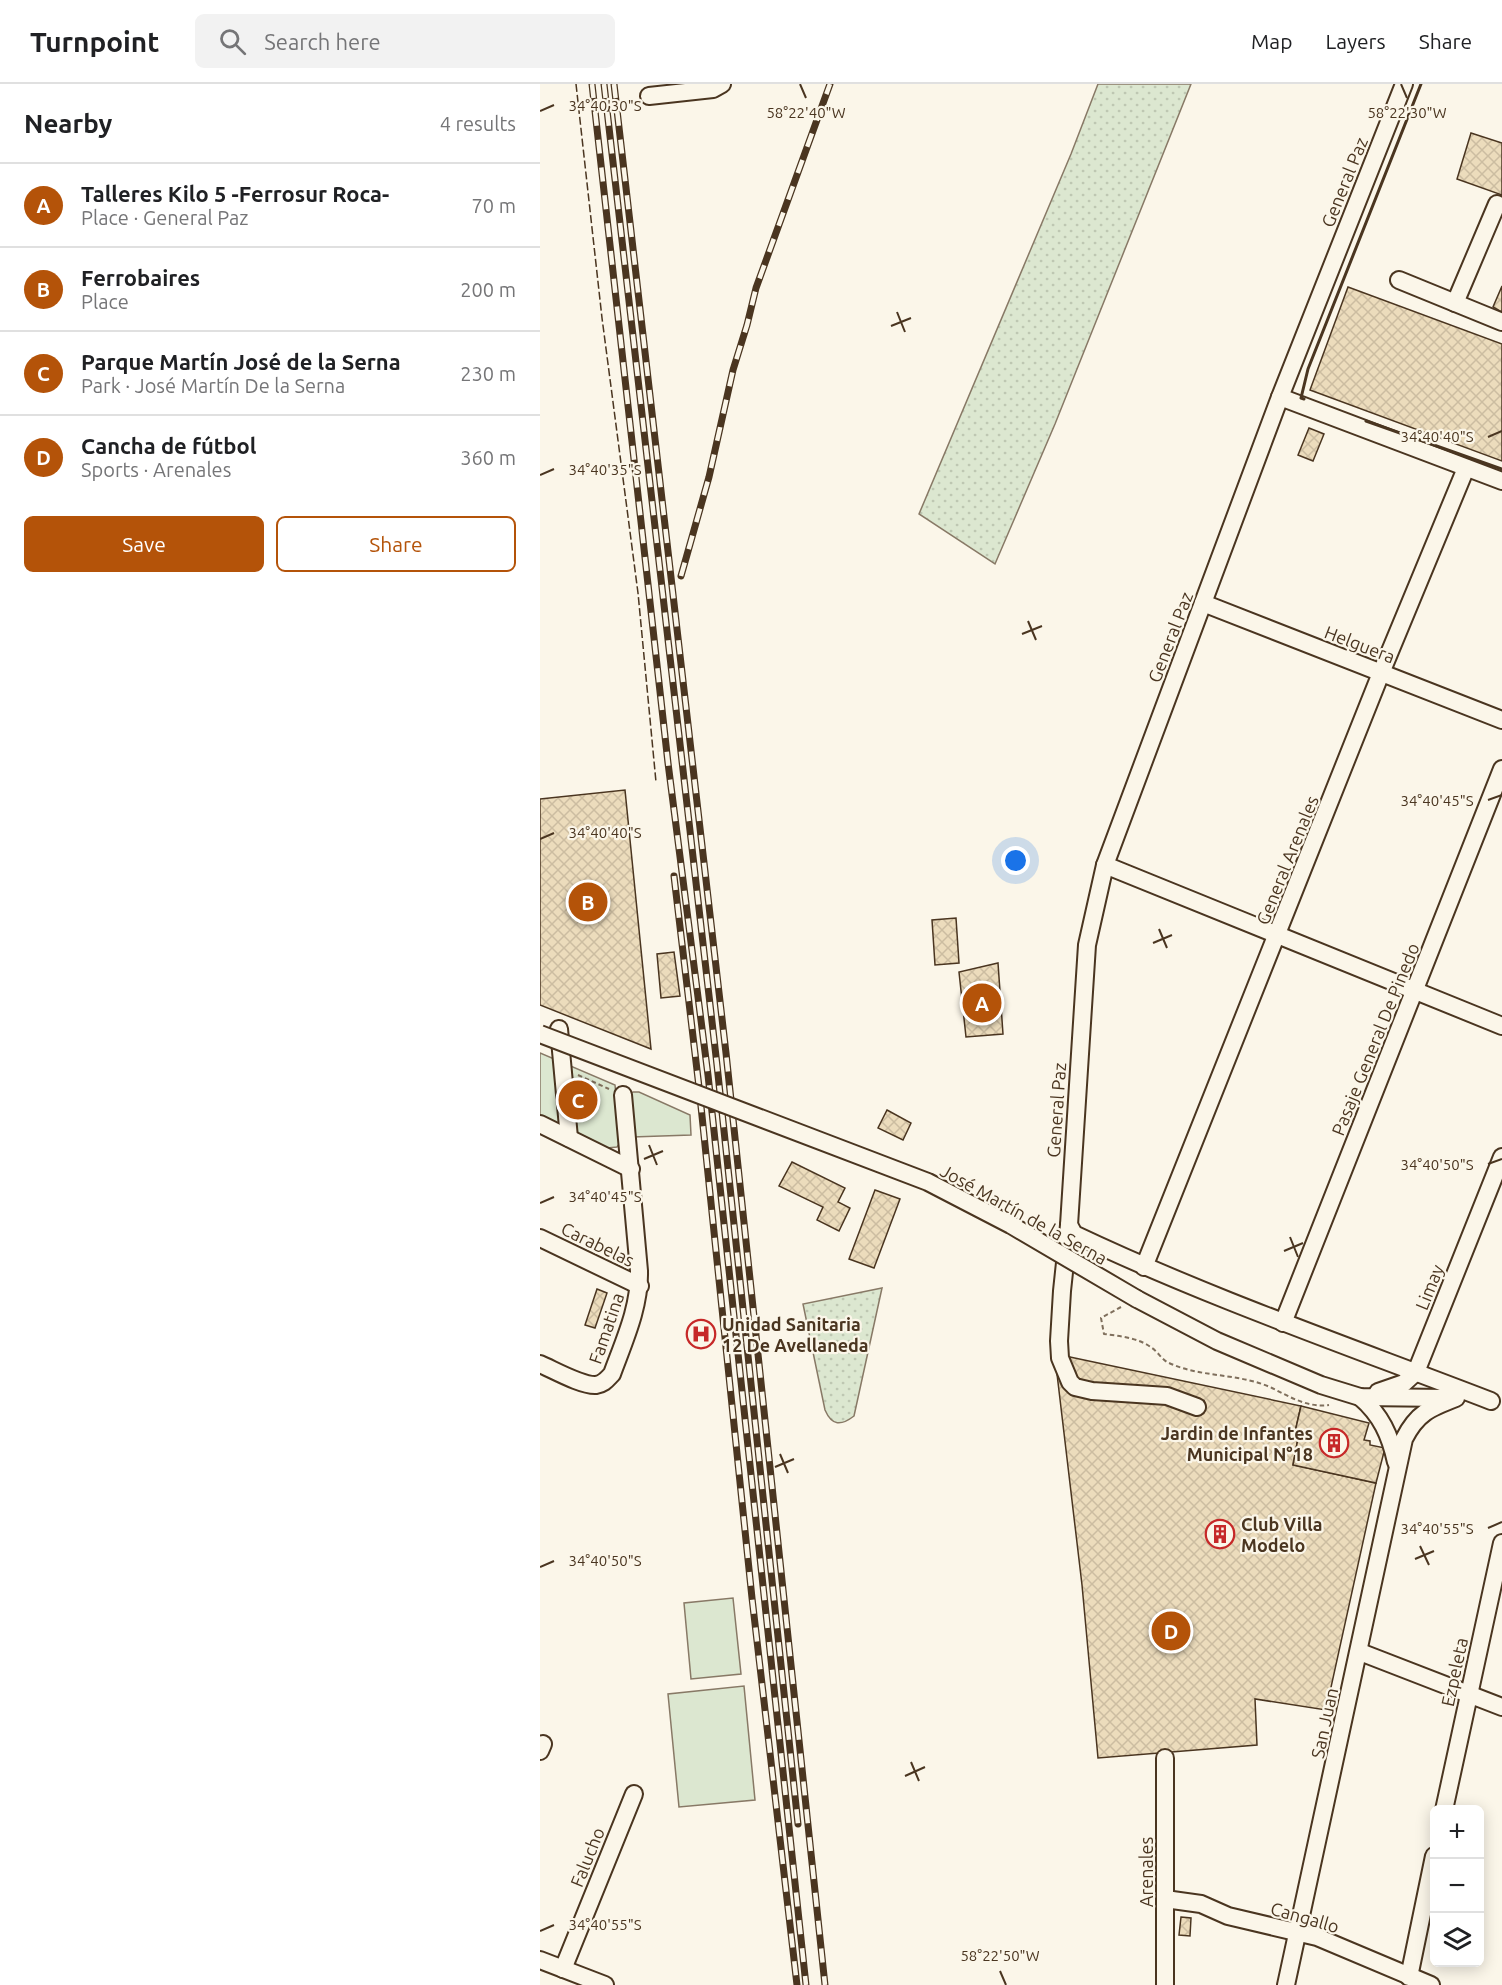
<!DOCTYPE html>
<meta charset="utf-8">
<style>
body{margin:0;font-family:Ubuntu,sans-serif;background:#f2f2f2;color:#202124}
.controls{position:absolute;right:18px;bottom:18px;display:grid;overflow:hidden;border-radius:9px;box-shadow:0 3px 15px #0003}
.controls button{width:54px;height:54px;display:grid;place-items:center;padding:0;border:0;border-bottom:2px solid #e0e0e0;background:#fff;color:#202124;font:30px sans-serif}
.you{position:absolute;left:476px;top:777px;width:21px;height:21px;margin:-15px;border:4px solid #fff;border-radius:50%;background:#1a73e8;box-shadow:0 0 0 9px #1a73e833}
.badge{display:grid;place-items:center;width:39px;height:39px;border-radius:50%;background:#b45309;color:#fff;font-size:20px;font-weight:700}
.pin{position:absolute;translate:-50% -50%;border:3px solid #fff;box-shadow:0 2px 6px #0006}
.list{margin:0;padding:0;list-style:none}
h2{display:flex;justify-content:space-between;align-items:center;height:78px;margin:0;padding:0 24px;font-size:26px}
h2 small{font-size:20px;font-weight:400;color:#757577}
.list li{display:grid;grid-template-columns:39px 1fr auto;gap:18px;align-items:center;box-sizing:border-box;height:84px;padding:0 24px;border-top:2px solid #e0e0e0}
.list b{display:block;font-size:22px;white-space:nowrap}
.list p{margin:0;font-size:20px;white-space:nowrap;color:#757577}
.list em{font-size:20px;font-style:normal;color:#757577}
.actions{display:flex;gap:12px;padding:18px 24px}
.actions a{flex:1;padding:14px 0;border:2px solid #b45309;border-radius:9px;text-align:center;font-size:21px;color:#b45309}
.actions .main{background:#b45309;color:#fff}
.icon{flex:none;width:33px;height:33px;fill:none;stroke:currentColor;stroke-width:2;stroke-linecap:round;stroke-linejoin:round}
.map{position:relative;flex:none;width:962px;height:1901px;overflow:hidden}
header{display:flex;align-items:center;gap:36px;box-sizing:border-box;height:84px;padding:0 30px;background:#fff;border-bottom:2px solid #e0e0e0}
header strong{font-size:28px}
nav{display:flex;gap:33px;margin-inline-start:auto;font-size:21px}
.search{width:420px;height:54px;background:#f2f2f2;display:flex;align-items:center;gap:15px;box-sizing:border-box;padding:0 21px;border-radius:9px;color:#757577;font-size:22px}
main{display:flex}
aside{flex:1;background:#fff}
.map>svg:first-child{display:block}
</style>
<header>
<strong>Turnpoint</strong>
<div class="search"><svg class="icon" aria-label="search" viewBox="0 0 24 24"><circle cx="10" cy="10" r="6"/><path d="M15 15l6 6"/></svg>Search here</div>
<nav><a>Map</a><a>Layers</a><a>Share</a></nav>
</header>
<main>
<aside>
<h2>Nearby<small>4 results</small></h2>
<ul class="list">
<li><span class="badge">A</span><div><b>Talleres Kilo 5 -Ferrosur Roca-</b><p>Place · General Paz</p></div><em>70 m</em></li>
<li><span class="badge">B</span><div><b>Ferrobaires</b><p>Place</p></div><em>200 m</em></li>
<li><span class="badge">C</span><div><b>Parque Martín José de la Serna</b><p>Park · José Martín De la Serna</p></div><em>230 m</em></li>
<li><span class="badge">D</span><div><b>Cancha de fútbol</b><p>Sports · Arenales</p></div><em>360 m</em></li>
</ul>
<div class="actions"><a class="main">Save</a><a>Share</a></div>
</aside>
<div class="map">
<svg width="962" height="1901" viewBox="0 0 962 1901">
<defs>
<pattern id="grass-dots" width="8" height="8" patternUnits="userSpaceOnUse" patternTransform="scale(1.5)"><rect width="8" height="8" fill="#dce7d0"/><path d="M2 2h.1M6 6h.1" fill="none" stroke="#bec7b2" stroke-width="1.8" stroke-linecap="round"/></pattern>
<pattern id="building-cross-hatch" width="8" height="8" patternUnits="userSpaceOnUse" patternTransform="scale(1.5)"><rect width="8" height="8" fill="#ecdcbc"/><path d="M0 0l8 8M0 8l8-8" fill="none" stroke="#ccbda1"/></pattern>
</defs>
<rect width="100%" height="100%" fill="#fbf6e9"/>
<g fill="url(#grass-dots)" stroke="#887966" stroke-width="1.5">
<polygon points="558,0 651,0 515,340 455,480 379,430 531,70"/>
<path d="M342,1204L314,1332C301,1342 292,1342 285,1326L263,1220Z"/>
</g>
<g fill="#dce7d0" stroke="#887966" stroke-width="1.5">
<polygon points="0,969 75,1001 80,1052 80,1059 77,1063 67,1064 0,1032"/>
<polygon points="93,1008 99,1008 150,1031 151,1051 92,1053 90,1010"/>
<polygon points="193,1514 201,1590 151,1595 144,1519"/>
<polygon points="204,1602 215,1716 139,1723 128,1610"/>
</g>
<g fill="url(#building-cross-hatch)" stroke="#4a3520" stroke-width="1.5">
<polygon points="931,49 962,59 962,111 917,95"/>
<polygon points="962,202 962,228 953,223"/>
<polygon points="808,203 962,260 962,377 770,306"/>
<polygon points="769,344 784,350 773,377 758,371"/>
<polygon points="85,706 111,965 0,921 0,715"/>
<polygon points="416,834 419,879 395,881 392,836"/>
<polygon points="134,868 140,912 121,914 117,870"/>
<polygon points="458,879 463,950 426,953 419,888"/>
<polygon points="347,1026 371,1039 363,1056 338,1044"/>
<polygon points="252,1078 305,1104 298,1118 310,1124 299,1147 277,1136 283,1123 239,1102"/>
<polygon points="335,1106 360,1115 334,1184 309,1175"/>
<polygon points="57,1205 67,1209 55,1244 45,1241"/>
<polygon points="515,1273 530,1273 761,1322 755,1348 759,1349 753,1381 836,1399 786,1626 715,1615 717,1661 558,1674 542,1501"/>
<polygon points="761,1322 829,1339 824,1356 830,1357 830,1361 845,1364 836,1399 753,1381 759,1349 755,1348"/>
<polygon points="641,1833 651,1834 650,1852 639,1851"/>
</g>
<g fill="none" stroke-linecap="round" stroke-linejoin="round">
<g stroke="#4a3520" stroke-width="20">
<g id="minor">
<polyline points="109,12 173,5 182,0"/>
<polyline points="859,196 962,238"/>
<polyline points="915,219 957,120"/>
<polyline points="740,313 962,397"/>
<polyline points="663,519 962,636"/>
<polyline points="565,781 962,942"/>
<polyline points="19,945 29,1054"/>
<polyline points="0,1040 91,1085"/>
<path d="M529,1141L534,1150C669,1214 811,1263 951,1317"/>
<polyline points="0,1154 100,1202"/>
<polyline points="604,1183 841,589 926,384"/>
<polyline points="597,1215 677,1257 781,1301 820,1313 908,1314"/>
<polyline points="743,1239 962,685"/>
<path d="M0,1280C14,1286 42,1302 56,1301C64,1300 67,1295 72,1290C84,1257 100,1223 99,1187L83,1011"/>
<polyline points="838,1308 864,1299 876,1288 962,1073"/>
<path d="M820,1313C841,1331 850,1351 856,1378"/>
<polyline points="657,1323 627,1312 552,1307 535,1303 530,1298 520,1274 519,1257 522,1207 529,1141 547,861 565,781 740,313 864,0"/>
<polyline points="820,1568 962,1623"/>
<polyline points="0,1667 3,1660"/>
<polyline points="625,1674 625,1901"/>
<polyline points="904,1726 962,1459"/>
<polyline points="625,1815 661,1820 688,1832 777,1853 891,1901"/>
<polyline points="0,1876 65,1901"/>
<polyline points="23,1885 94,1710"/>
<polyline points="869,1893 894,1772"/>
<path d="M746,1901L864,1355C877,1329 890,1324 916,1314"/>
</g>
</g>
<g stroke="#7f6f5c" stroke-width="2" stroke-dasharray="4.5 3" stroke-linecap="butt">
<polyline points="38,991 69,1005"/>
<path d="M581,1223L561,1234L564,1250C580,1252 599,1254 612,1264C618,1268 622,1276 629,1279C662,1294 700,1289 732,1304C750,1313 768,1324 789,1321"/>
</g>
<use href="#minor" stroke="#fbf6e9" stroke-width="16"/>
<g stroke="#4a3520" stroke-width="7">
<g id="rail">
<polyline points="52,0 128,679 168,991 266,1901"/>
<polyline points="64,0 177,981 258,1740"/>
<polyline points="74,0 186,969 285,1901"/>
<polyline points="141,492 169,393 193,286 207,241 216,204 290,0"/>
<polyline points="134,792 159,1003 212,1514 257,1901"/>
</g>
</g>
<use href="#rail" stroke="#fbf6e9" stroke-width="4.5" stroke-dasharray="14" stroke-linecap="butt"/>
<g stroke="#4a3520" stroke-width="20" stroke-linecap="butt">
<polyline id="minor-bridge" points="0,950 388,1098 471,1141 597,1215"/>
</g>
<use href="#minor-bridge" stroke="#fbf6e9" stroke-width="16"/>
<polyline stroke="#4a3520" stroke-width="1.5" stroke-dasharray="8 3" stroke-linecap="butt" points="36,0 62,234 98,509 116,698"/>
<g stroke="#4a3520" stroke-width="3">
<polyline points="764,315 761,314 768,285 881,0"/>
<polyline points="826,337 962,385"/>
</g>
</g>
<path fill="none" stroke="#4a3520" stroke-width="2" d="M260,0L266,14M861,0L867,14M0,27L14,21M357,228L365,248M351,242L371,234M948,353L962,347M0,391L14,385M488,537L496,556M482,550L502,542M948,716L962,711M0,755L14,749M619,845L627,864M613,859L632,851M109,1061L117,1081M104,1075L123,1067M948,1080L962,1075M0,1119L14,1113M750,1153L758,1173M744,1167L763,1159M240,1370L248,1389M235,1383L254,1375M948,1444L962,1438M880,1462L889,1481M875,1475L894,1467M0,1483L14,1477M371,1678L379,1697M365,1692L385,1683M0,1847L14,1841M460,1887L466,1901"/>
<defs>
<g id="hospital-ring" transform="scale(1.5)"><circle r="9.5" fill="#fbf6e9" stroke="#c62828" stroke-width="1.5"/><path d="M-5-5h3v3.5h4V-5h3V5h-3V1.5h-4V5h-3Z" fill="#c62828"/></g>
<g id="building-ring" transform="scale(1.5)"><circle r="9.5" fill="#fbf6e9" stroke="#c62828" stroke-width="1.5"/><path d="M-4-6H4V6H1V3H-1V6H-4ZM-2.5-4.3h1.7v1.8h-1.7ZM.8-4.3h1.7v1.8H.8ZM-2.5-1h1.7V.8h-1.7ZM.8-1h1.7V.8H.8Z" fill="#c62828"/></g>
</defs>
<g fill-rule="evenodd">
<use href="#hospital-ring" x="161" y="1250"/>
<use href="#building-ring" x="794" y="1359"/>
<use href="#building-ring" x="680" y="1450"/>
</g>
<g text-anchor="middle" dominant-baseline="central" stroke-width="4.5" stroke-linejoin="round" paint-order="stroke">
<g font-size="18" fill="#4a3520" stroke="#fbf6e9">
<text transform="translate(804 98) rotate(-68)">General Paz</text>
<text transform="translate(630 553) rotate(-69)">General Paz</text>
<text transform="translate(820 560) rotate(21)">Helguera</text>
<text transform="translate(747 776) rotate(-68)">General Arenales</text>
<text transform="translate(835 955) rotate(-68)">Pasaje General De Pinedo</text>
<text transform="translate(516 1026) rotate(-86)">General Paz</text>
<text transform="translate(484 1130) rotate(29)">José Martín de la Serna</text>
<text transform="translate(58 1160) rotate(26)">Carabelas</text>
<text transform="translate(889 1203) rotate(-68)">Limay</text>
<text transform="translate(66 1244) rotate(-71)">Famatina</text>
<text transform="translate(914 1588) rotate(-78)">Ezpeleta</text>
<text transform="translate(784 1639) rotate(-78)">San Juan</text>
<text transform="translate(47 1773) rotate(-68)">Falucho</text>
<text transform="translate(606 1788) rotate(-90)">Arenales</text>
<text transform="translate(765 1833) rotate(16)">Cangallo</text>
</g>
<g font-size="18" font-weight="bold" fill="#4a3520" stroke="#fbf6e9" text-anchor="start">
<text x="182" y="1240">Unidad Sanitaria<tspan x="182" dy="21">12 De Avellaneda</tspan></text>
<text x="773" y="1349" text-anchor="end">Jardin de Infantes<tspan x="773" dy="21">Municipal N°18</tspan></text>
<text x="701" y="1440">Club Villa<tspan x="701" dy="21">Modelo</tspan></text>
</g>
</g>
<g font-size="15" text-anchor="middle" fill="#4a3520" stroke="#fbf6e9" stroke-width="4.5" stroke-linejoin="round" paint-order="stroke">
<text x="65" y="27">34°40'30"S</text>
<text x="266" y="34">58°22'40"W</text>
<text x="867" y="34">58°22'30"W</text>
<text x="897" y="358">34°40'40"S</text>
<text x="65" y="391">34°40'35"S</text>
<text x="897" y="722">34°40'45"S</text>
<text x="65" y="754">34°40'40"S</text>
<text x="897" y="1086">34°40'50"S</text>
<text x="65" y="1118">34°40'45"S</text>
<text x="897" y="1450">34°40'55"S</text>
<text x="65" y="1482">34°40'50"S</text>
<text x="65" y="1846">34°40'55"S</text>
<text x="460" y="1877">58°22'50"W</text>
</g>
</svg>
<div class="controls">
<button>+</button>
<button>−</button>
<button><svg class="icon" aria-label="layers" viewBox="0 0 24 24"><path d="M12 4l9 5-9 5-9-5zM3 14l9 5 9-5"/></svg></button>
</div>
<div class="you"></div>
<div class="pin badge" style="left:442px;top:919px">A</div>
<div class="pin badge" style="left:48px;top:818px">B</div>
<div class="pin badge" style="left:38px;top:1016px">C</div>
<div class="pin badge" style="left:631px;top:1547px">D</div>
</div>
</main>
